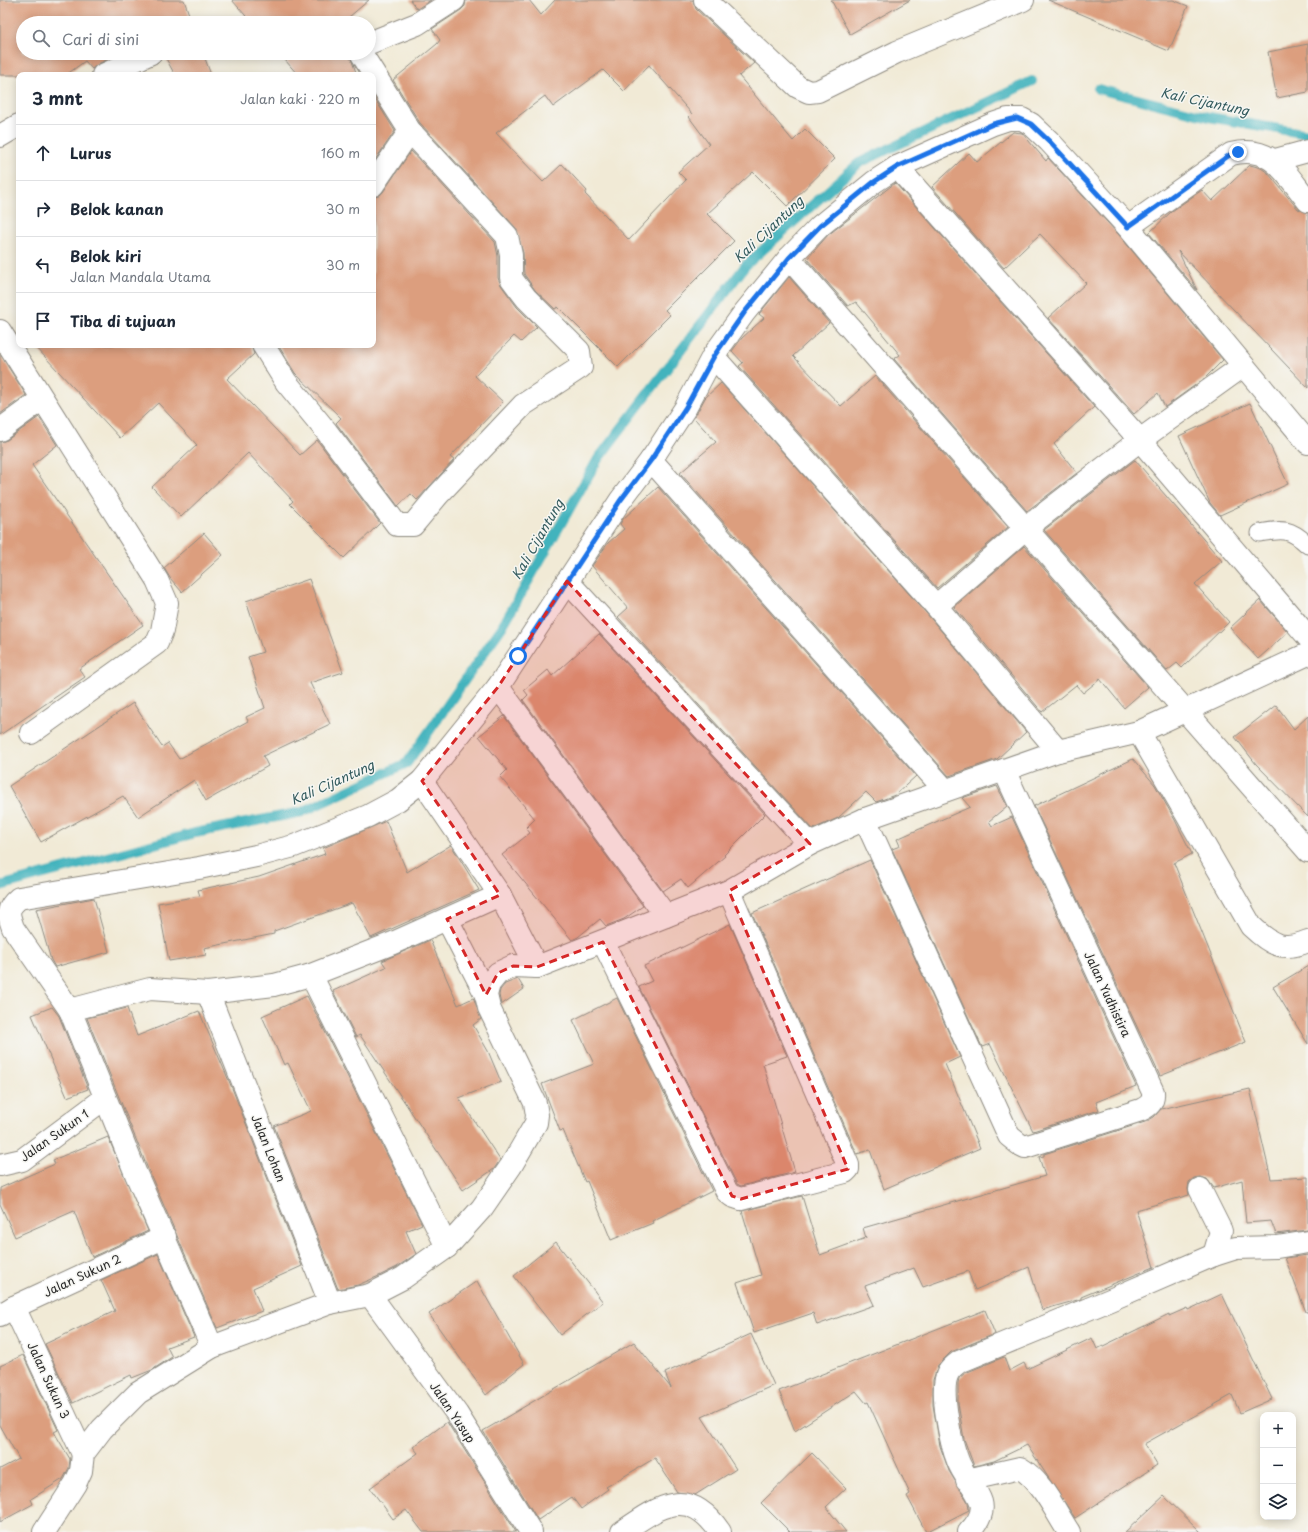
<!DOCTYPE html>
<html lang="id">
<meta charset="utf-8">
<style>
body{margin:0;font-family:"Playpen Sans",sans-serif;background:#f2f2f3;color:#1f2937}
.controls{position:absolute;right:12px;bottom:12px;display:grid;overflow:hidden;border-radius:8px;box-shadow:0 2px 10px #0003}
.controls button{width:36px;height:36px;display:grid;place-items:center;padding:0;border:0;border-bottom:1px solid #e0e1e3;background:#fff;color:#1f2937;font:20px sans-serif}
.stop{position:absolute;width:12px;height:12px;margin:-9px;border:3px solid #1a73e8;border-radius:50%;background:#fff}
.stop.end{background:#1a73e8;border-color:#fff;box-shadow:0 1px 4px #0008}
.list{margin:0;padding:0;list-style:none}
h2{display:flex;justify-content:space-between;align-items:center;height:52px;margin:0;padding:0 16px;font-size:17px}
h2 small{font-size:13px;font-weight:400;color:#747a83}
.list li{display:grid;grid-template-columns:26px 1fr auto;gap:12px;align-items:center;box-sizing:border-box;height:56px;padding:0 16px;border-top:1px solid #e0e1e3}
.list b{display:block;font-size:15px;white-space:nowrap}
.list p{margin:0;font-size:13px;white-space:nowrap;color:#747a83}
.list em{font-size:13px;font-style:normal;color:#747a83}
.icon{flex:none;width:22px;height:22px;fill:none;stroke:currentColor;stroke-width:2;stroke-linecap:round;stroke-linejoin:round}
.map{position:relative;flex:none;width:1308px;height:1532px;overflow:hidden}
.search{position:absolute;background:#fff;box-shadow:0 2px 10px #0003;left:16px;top:16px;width:360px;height:44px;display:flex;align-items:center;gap:10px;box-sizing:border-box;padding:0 14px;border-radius:22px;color:#747a83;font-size:15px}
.panel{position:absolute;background:#fff;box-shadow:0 2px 10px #0003;left:16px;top:72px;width:360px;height:276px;border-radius:8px}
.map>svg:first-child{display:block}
</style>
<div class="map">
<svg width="1308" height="1532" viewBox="0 0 1308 1532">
<rect width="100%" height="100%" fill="#f6f6f2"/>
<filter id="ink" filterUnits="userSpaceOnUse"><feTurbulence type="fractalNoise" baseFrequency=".025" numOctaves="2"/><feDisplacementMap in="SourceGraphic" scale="8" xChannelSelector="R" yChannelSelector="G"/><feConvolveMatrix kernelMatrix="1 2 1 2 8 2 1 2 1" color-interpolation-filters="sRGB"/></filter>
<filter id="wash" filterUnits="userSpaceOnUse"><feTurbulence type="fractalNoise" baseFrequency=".012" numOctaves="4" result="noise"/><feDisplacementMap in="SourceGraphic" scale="16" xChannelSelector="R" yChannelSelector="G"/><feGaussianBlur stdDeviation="0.9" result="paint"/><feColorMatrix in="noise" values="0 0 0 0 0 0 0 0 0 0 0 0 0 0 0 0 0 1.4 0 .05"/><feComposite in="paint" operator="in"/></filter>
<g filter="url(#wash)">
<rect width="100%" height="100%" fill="#f1ead6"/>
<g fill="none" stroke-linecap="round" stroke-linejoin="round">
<g stroke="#43b3bd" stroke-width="10">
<polyline points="1098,89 1209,117 1308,134"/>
<polyline points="0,886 195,833 302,812 407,763 502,627 598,459 746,265 859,163 1032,81"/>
</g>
</g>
<g id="blocks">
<g fill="#dc9e7e" fill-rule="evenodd">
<polygon points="0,0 184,0 192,23 23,23 23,53 121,53 98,64 92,69 85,61 66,75 0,75"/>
<polygon points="232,0 369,0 342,23 252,23"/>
<polygon points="410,0 431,0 417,9"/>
<path d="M466,0H529L541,15L555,0H693L696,9L754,63L739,76L793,141L805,129L835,159L787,206L753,172L707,214L734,241L665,310L670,315L618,367L558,307L555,309L535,290L524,274L523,253L516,228L420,123L393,80L437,44L440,40L432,29L461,10L465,6ZM649,65L692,114L689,117L709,144L678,172L686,180L629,240L585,194L587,191L562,164L543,182L496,133L545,96L553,107L603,70L624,91Z"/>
<polygon points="831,0 910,0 850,34"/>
<polygon points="1048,0 1173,0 1188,6 1169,51"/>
<polygon points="1308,44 1308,92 1277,98 1268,52"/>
<polygon points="163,53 203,53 211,75 175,75"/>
<polygon points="279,53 349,53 357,75 298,75"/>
<polygon points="373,96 395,131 373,163"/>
<polygon points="1013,132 1022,133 1046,161 1048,158 1119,235 1223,360 1205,378 1165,407 1158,393 1134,414 1048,318 1086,283 1040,234 1004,268 932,187 969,153 977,162"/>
<polygon points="411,151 495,242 498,256 498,278 501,285 517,307 537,327 521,342 514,336 475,376 503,402 450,457 454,460 417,500 411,494 398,506 336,423 341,418 295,373 278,345 373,345 373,197 379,196 383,192"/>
<polygon points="1250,165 1261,168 1268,173 1298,209 1308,213 1308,388 1178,251 1197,290 1149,233 1172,211 1202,190 1212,201"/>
<polygon points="895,183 1094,407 1054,444 1077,473 1027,511 894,359 900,355 856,302 848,306 807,259 828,235"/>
<polygon points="789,277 829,323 793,356 841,406 875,376 1008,527 937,588 739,366 743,363 732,351 742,338 764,318 759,314"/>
<polygon points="34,345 251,345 254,354 227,379 300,455 317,440 380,523 344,558 290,504 293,501 248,453 181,517 152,487 197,445 158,403 120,438"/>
<polygon points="0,354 26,395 0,414"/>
<polygon points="721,383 927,614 1026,732 997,759 949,776 680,473 716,442 694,418 705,398"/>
<polygon points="1250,403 1288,484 1220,515 1210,503 1179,436"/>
<polygon points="39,417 57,445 32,465 143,625 79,669 85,677 0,735 0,442 7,440"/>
<polygon points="1135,460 1222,561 1195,584 1229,622 1182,668 1177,663 1167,671 1044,530"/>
<polygon points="658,487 916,776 895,795 876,802 866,792 838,818 813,829 618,617 628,608 592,566 608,543 624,529 620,524 623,519"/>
<polygon points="204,533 223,555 182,592 170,578 164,568"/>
<polygon points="1024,546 1148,687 1124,708 1100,679 1083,693 1076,685 1042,712 954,607"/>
<polygon points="309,579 343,672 310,683 330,724 263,756 268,766 206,801 194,780 138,817 123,796 41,842 9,786 133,703 162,747 168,743 179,759 248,721 246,717 265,708 248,657 263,652 246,601"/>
<polygon points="1260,600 1288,632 1258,659 1230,628"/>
<polygon points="599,634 765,814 724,855 725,856 688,888 681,879 663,891 523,700 528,695 524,690 548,670 552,676"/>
<polygon points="1276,705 1294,729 1308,716 1308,817 1256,764 1235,737"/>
<polygon points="504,716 643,906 624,919 606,926 600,919 578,937 572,940 502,855 530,833 526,828 535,819 500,777 507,770 479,736"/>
<polygon points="1133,759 1155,785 1175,820 1192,854 1174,863 1246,1042 1160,1076 1034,806"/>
<polygon points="997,786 1007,806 989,821 992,826 1012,817 1136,1086 1096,1102 1099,1110 1033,1131 990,1044 982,1047 892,849 900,846 897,839 970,807 962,798"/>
<polygon points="386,821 407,872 451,845 479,890 371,938 352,903 274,931 274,934 204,948 206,955 169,961 158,903 200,896 198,890 259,877 325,854 323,848"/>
<polygon points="870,860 960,1057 945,1064 980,1148 884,1189 870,1150 857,1154 752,913"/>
<polygon points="94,898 109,952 55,967 51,960 36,909"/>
<polygon points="730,924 787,1056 763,1064 795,1172 741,1186 737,1184 639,987 652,981 644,966"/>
<polygon points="430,940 458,1005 473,998 474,999 481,1019 473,1025 488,1051 501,1082 459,1098 500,1160 494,1169 463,1190 360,1035 356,1037 333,991 386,967 382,961"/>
<polygon points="1308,966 1308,1044 1273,987"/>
<polygon points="518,979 524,989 501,1005 499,995 500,990 505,984"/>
<polygon points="307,996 422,1224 406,1231 416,1254 397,1267 379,1276 358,1285 338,1289 274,1126 311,1111 288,1063 284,1065 262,1016"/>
<polygon points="617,998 712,1191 652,1221 653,1223 611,1240 587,1181 585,1182 563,1130 560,1131 542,1084 594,1064 573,1020"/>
<polygon points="52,1007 59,1016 88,1089 67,1097 32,1015"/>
<polygon points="127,1008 137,1036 199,1011 232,1088 302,1266 253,1288 262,1311 217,1328 148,1169 87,1018"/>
<polygon points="1250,1089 1271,1179 1308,1177 1308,1230 1276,1234 1271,1221 1246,1223 1242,1180 1214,1188 1207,1179 1200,1177 1194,1178 1189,1182 1188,1189 1189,1195 1136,1210 1154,1267 1081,1297 1081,1299 1042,1310 1029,1267 975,1290 968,1271 923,1287 914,1268 865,1286 874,1305 817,1325 813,1313 754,1333 737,1283 761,1275 742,1211 802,1196 820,1255 866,1238 863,1228 1045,1176 1039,1157 1044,1156 1044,1154 1145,1122 1154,1117 1161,1109"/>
<polygon points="108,1137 148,1231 92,1257 74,1211 15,1237 0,1204 0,1188 55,1164 53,1160"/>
<polygon points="556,1242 603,1302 560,1335 514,1276"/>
<polygon points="158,1254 194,1337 167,1347 172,1357 152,1370 132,1378 131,1375 73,1403 45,1344 115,1311 101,1280"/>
<polygon points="1308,1255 1308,1312 1306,1312 1285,1258"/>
<polygon points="477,1281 524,1364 486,1395 429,1314"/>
<polygon points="1222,1294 1272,1399 1240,1413 1232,1395 1144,1444 1157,1465 1075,1518 1027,1445 994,1461 974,1466 964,1439 958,1403 958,1383 959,1378 965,1373 1004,1357 1009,1371 1024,1363 1027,1369 1092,1338 1097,1349 1169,1314 1169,1316 1187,1308 1188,1310"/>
<polygon points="985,1310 995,1334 951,1352 938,1365 933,1380 933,1405 940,1446 949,1471 968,1502 969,1510 926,1532 907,1496 910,1494 868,1402 866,1403 856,1391 795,1431 779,1391"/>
<polygon points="751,1334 774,1385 702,1417 736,1469 695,1495 677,1492 655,1458 606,1487 608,1489 581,1509 572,1497 538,1520 483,1431 634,1342 671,1388 665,1373"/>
<polygon points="23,1355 58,1430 54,1432 70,1459 69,1468 63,1479 31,1499 33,1504 0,1522 0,1469 19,1459 0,1425 0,1366"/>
<polygon points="447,1422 516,1532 423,1532 406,1510 393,1519 370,1488 418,1453 413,1447"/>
<polygon points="812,1453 846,1488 826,1507 846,1532 790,1532 761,1503"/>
<polygon points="1164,1496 1201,1532 1125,1532"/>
</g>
</g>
</g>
<g filter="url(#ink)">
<use href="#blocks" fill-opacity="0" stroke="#8e8a80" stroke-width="1"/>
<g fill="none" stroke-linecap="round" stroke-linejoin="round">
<g stroke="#8e8a80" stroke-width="19">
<path id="lane" d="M1260,533C1283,529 1290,528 1308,545"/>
</g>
<g stroke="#8e8a80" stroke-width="24">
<g id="street">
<polyline points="705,0 798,87 809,92 818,91 897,52 1023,0"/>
<polyline points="369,43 417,24 454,0"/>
<polyline points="103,75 151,53"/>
<polyline points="0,136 19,125"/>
<polyline points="1275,160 1308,151"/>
<polyline points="897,167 1140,440 1308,637"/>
<polyline points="373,185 410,131"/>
<path d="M1128,227L1231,154C1272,144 1285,173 1308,201"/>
<polyline points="789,258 1308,851"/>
<polyline points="0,331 157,580 167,603 162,631 157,643 31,733"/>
<polyline points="263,345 286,382 327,432 397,525 413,525 438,495 523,405 581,367 579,351 526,298 511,278 511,255 507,236 410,131 361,53"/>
<polyline points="713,356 936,606 1058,751"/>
<polyline points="0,430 42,399"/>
<polyline points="651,460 945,790"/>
<polyline points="567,581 810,844"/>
<polyline points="936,606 1026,528 1140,440 1243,366"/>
<polyline points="498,687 666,916"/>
<path d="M1139,732L1251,926C1270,944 1282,952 1308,941"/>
<polyline points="422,781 500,895 537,967"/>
<path d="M865,819L1009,1136L1019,1144L1025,1147L1141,1110C1149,1106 1154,1102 1153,1092L1004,770"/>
<polyline points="447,919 486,995"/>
<polyline points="603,942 727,1192 732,1196 741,1199 845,1172 848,1169 848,1165 729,891"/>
<polyline points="311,975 447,1247"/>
<polyline points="208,993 330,1303"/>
<path d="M70,1010L13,928C8,913 6,909 19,898L199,868L256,856L294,846L368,816L398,800L422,781L498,687L620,501L651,460L686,407L713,356L744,313L789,258L820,226L874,182L897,167L993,124L1008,119H1022L1031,124L1049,141L1128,227L1308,443"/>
<polyline points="0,1165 22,1160 105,1098"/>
<polyline points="1200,1189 1221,1231 1214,1255"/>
<polyline points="370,1295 457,1414 531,1532"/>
<polyline points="14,1307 83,1454"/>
<polyline points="0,1315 14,1307 165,1237"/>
<polyline points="212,1347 136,1174 70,1010 150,989 208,993 274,985 311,975 393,943 500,895"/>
<path d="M967,1480L1020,1468C1042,1481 1055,1511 1069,1532"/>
<polyline points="44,1532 75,1484 81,1471 83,1454 102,1429 138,1393 212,1347 330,1303 370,1295 403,1278 447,1247 482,1208 511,1166 536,1123 537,1115 535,1103 489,1008 486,995 489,984 498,973 513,966 537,967 729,891 810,844 865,819 1058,751 1139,732 1308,654"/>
<path d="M622,1532C660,1506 688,1485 720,1532"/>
<path d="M969,1532C977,1524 984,1513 981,1502C977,1489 963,1475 958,1461C951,1444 939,1390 948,1373C950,1369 955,1365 959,1362L1110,1300L1214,1255L1236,1248L1277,1247L1308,1242"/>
</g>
</g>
<use href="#lane" stroke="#fff" stroke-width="17"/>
<use href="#street" stroke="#fff" stroke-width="22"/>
</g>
</g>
<g fill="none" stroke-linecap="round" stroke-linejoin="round" filter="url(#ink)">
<polyline stroke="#1a73e8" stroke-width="5" points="518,656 620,501 651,460 686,407 714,356 744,313 789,258 820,226 874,182 897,167 993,124 1017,118 1031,124 1049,141 1128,227 1231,154 1238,152"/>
</g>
<path fill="#d62828" fill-opacity="0.2" stroke="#d62828" stroke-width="3" stroke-dasharray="8 5" stroke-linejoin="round" d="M567,581L810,844L729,891L848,1169L741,1199L732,1196L603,942L537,967L513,966L498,973L486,995L447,919L500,895L422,781L498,687Z"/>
<g text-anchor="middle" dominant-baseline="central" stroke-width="3" stroke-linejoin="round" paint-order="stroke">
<g font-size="12" fill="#2b2b2b" stroke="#f6f6f2">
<text transform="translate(1108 994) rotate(65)">Jalan Yudhistira</text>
<text transform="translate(54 1135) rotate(-35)">Jalan Sukun 1</text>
<text transform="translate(269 1148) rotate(68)">Jalan Lohan</text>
<text transform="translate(82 1275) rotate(-25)">Jalan Sukun 2</text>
<text transform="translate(49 1380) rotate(65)">Jalan Sukun 3</text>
<text transform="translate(453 1412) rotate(56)">Jalan Yusup</text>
</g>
<g font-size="13" font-style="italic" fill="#335b5e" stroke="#f6f6f2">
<text transform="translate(1205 101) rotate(12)">Kali Cijantung</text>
<text transform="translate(768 229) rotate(-43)">Kali Cijantung</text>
<text transform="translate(537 539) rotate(-60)">Kali Cijantung</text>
<text transform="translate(332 782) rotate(-24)">Kali Cijantung</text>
</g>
</g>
</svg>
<div class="controls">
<button>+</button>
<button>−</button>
<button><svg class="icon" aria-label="layers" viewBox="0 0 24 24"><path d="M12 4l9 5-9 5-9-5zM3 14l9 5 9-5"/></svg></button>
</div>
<div class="stop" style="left:518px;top:656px"></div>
<div class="stop end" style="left:1238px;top:152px"></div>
<div class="search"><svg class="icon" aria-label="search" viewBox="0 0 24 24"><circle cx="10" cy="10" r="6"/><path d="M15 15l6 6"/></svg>Cari di sini</div>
<section class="panel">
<h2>3 mnt<small>Jalan kaki · 220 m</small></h2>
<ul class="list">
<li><svg class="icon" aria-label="ahead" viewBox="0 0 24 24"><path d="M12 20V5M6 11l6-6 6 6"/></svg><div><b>Lurus</b></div><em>160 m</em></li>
<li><svg class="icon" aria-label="right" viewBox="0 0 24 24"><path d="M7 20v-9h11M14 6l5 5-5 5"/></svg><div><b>Belok kanan</b></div><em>30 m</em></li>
<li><svg class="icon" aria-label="left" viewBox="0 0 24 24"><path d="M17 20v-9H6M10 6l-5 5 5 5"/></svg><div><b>Belok kiri</b><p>Jalan Mandala Utama</p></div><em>30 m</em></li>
<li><svg class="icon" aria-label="arrive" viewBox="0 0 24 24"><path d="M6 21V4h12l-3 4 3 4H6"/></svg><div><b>Tiba di tujuan</b></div></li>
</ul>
</section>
</div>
